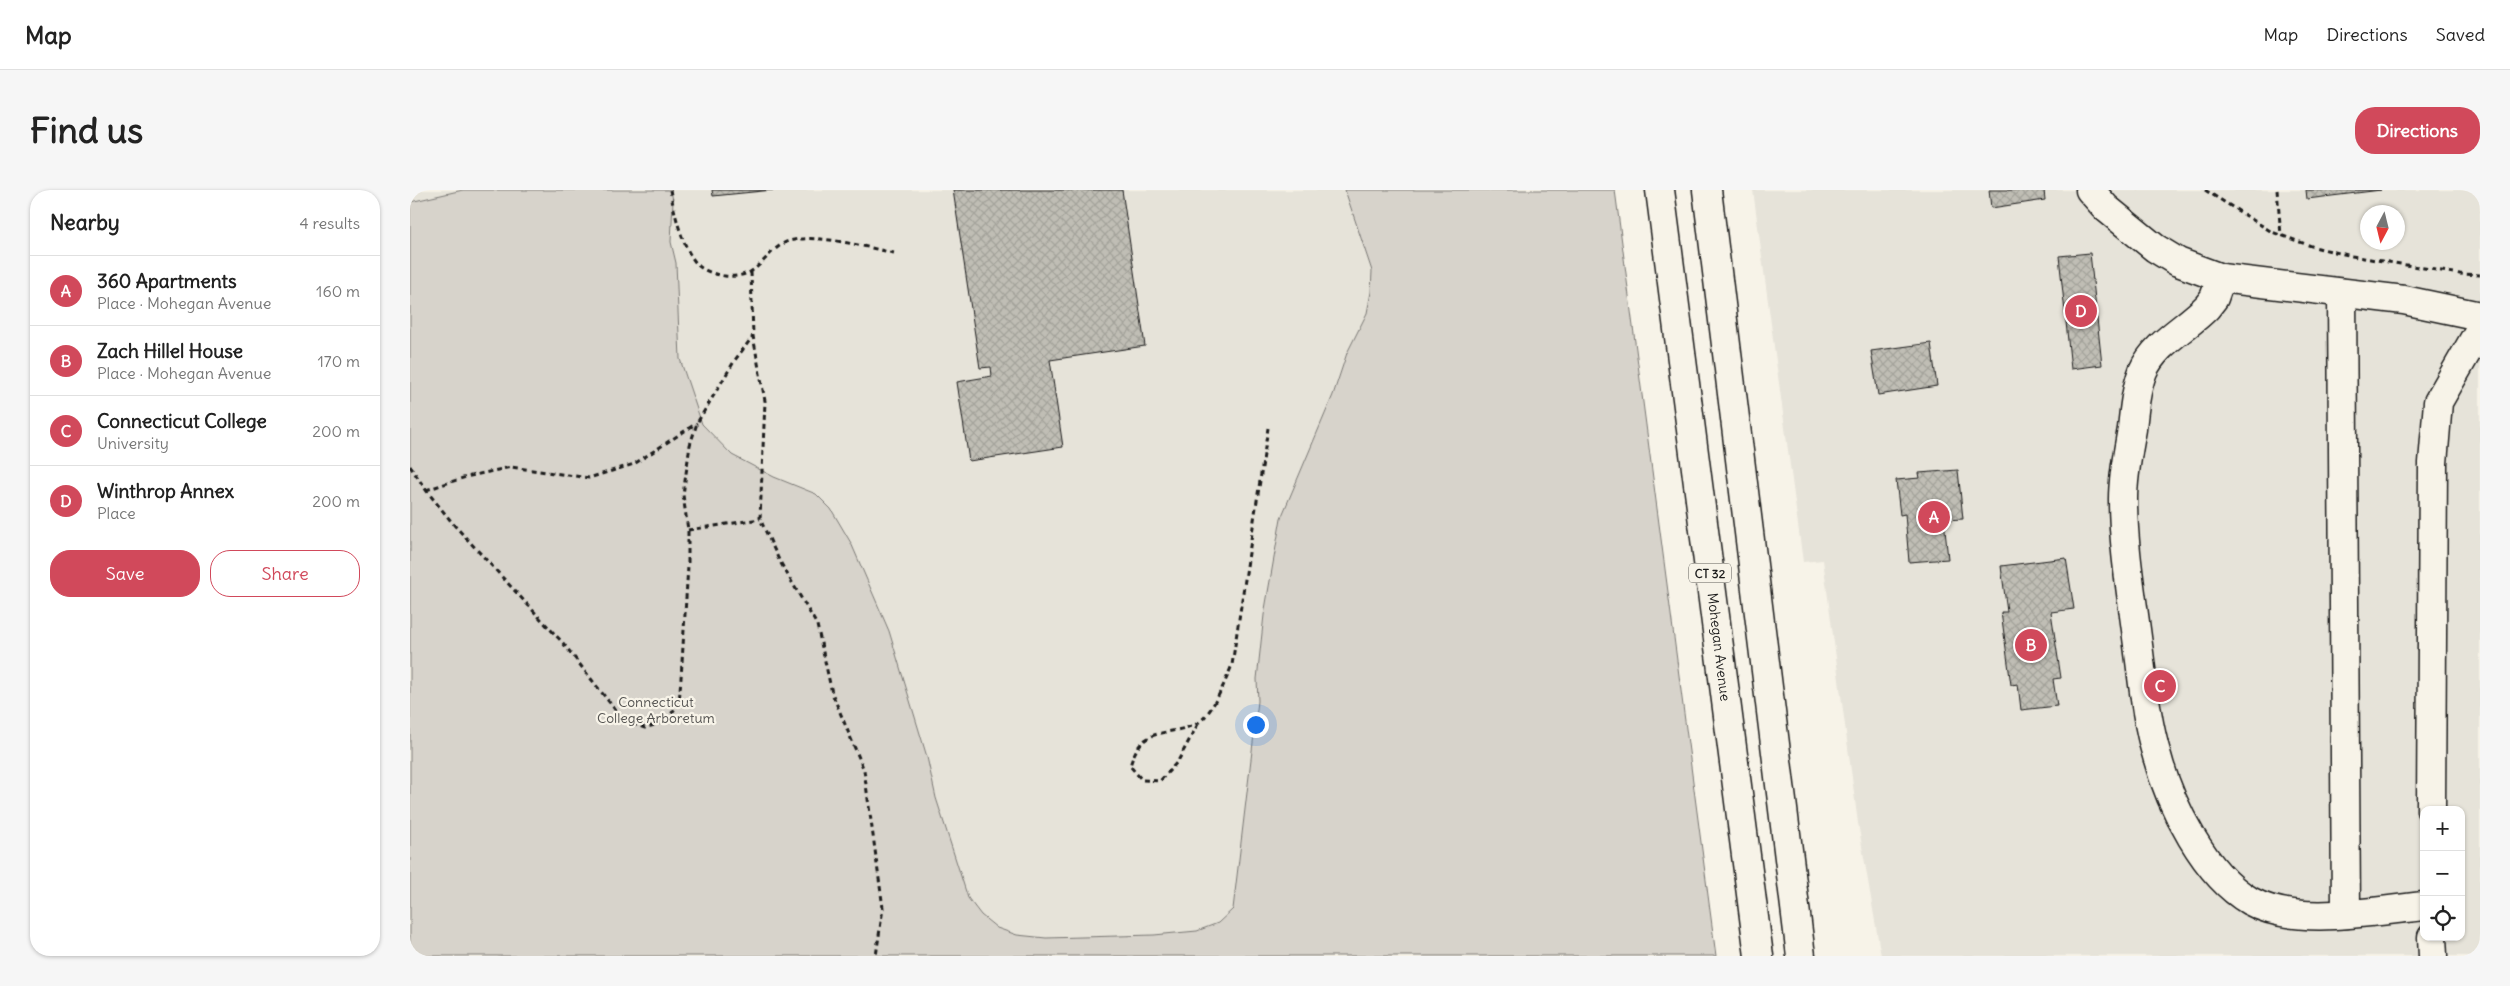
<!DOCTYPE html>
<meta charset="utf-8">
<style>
body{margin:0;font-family:Delius,sans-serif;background:#f6f6f6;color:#222}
.controls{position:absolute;right:15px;bottom:15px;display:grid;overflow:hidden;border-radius:10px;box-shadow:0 1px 4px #0004}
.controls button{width:45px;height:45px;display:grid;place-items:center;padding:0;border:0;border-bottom:1px solid #e0e0e0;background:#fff;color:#222;font:25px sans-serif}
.compass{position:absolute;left:1950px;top:15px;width:45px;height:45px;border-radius:50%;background:#fff;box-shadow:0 1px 4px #0004;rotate:187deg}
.you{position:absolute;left:845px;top:534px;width:18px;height:18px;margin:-12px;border:4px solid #fff;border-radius:50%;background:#1a73e8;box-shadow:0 0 0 8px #1a73e833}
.badge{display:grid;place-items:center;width:32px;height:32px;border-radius:50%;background:#d1495b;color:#fff;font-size:16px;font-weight:700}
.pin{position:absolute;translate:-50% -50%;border:2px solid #fff;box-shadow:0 1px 5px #0006}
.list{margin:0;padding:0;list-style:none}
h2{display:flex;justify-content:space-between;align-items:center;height:65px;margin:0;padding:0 20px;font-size:21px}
h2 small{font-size:16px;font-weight:400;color:#767676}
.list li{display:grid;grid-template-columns:32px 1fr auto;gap:15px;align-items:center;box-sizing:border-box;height:70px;padding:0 20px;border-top:1px solid #e0e0e0}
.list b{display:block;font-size:19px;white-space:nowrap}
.list p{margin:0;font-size:16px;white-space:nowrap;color:#767676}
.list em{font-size:16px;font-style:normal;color:#767676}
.actions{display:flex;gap:10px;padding:15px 20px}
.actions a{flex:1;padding:11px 0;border:1px solid #d1495b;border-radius:20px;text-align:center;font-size:18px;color:#d1495b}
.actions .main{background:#d1495b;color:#fff}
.icon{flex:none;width:28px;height:28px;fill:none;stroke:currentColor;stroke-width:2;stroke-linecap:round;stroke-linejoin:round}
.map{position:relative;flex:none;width:2070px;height:766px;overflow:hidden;border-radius:20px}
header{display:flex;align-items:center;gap:30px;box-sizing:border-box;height:70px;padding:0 25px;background:#fff;border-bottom:1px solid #e0e0e0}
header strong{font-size:24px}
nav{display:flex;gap:28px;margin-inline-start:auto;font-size:18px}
.intro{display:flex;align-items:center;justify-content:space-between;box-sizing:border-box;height:120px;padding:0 30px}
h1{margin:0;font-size:35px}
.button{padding:12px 22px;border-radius:20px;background:#d1495b;color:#fff;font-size:18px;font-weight:700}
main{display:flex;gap:30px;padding:0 30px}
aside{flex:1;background:#fff;border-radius:20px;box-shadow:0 1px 4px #0004}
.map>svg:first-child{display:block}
</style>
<header>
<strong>Map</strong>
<nav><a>Map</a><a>Directions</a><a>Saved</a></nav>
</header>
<div class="intro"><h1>Find us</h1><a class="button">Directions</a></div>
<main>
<aside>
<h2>Nearby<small>4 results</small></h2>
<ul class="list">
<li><span class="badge">A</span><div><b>360 Apartments</b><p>Place · Mohegan Avenue</p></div><em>160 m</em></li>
<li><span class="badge">B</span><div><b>Zach Hillel House</b><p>Place · Mohegan Avenue</p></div><em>170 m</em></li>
<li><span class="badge">C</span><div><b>Connecticut College</b><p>University</p></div><em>200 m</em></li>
<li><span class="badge">D</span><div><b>Winthrop Annex</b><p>Place</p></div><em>200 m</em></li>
</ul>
<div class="actions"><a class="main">Save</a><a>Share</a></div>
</aside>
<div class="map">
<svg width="2070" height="766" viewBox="0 0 2070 766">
<defs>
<pattern id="building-cross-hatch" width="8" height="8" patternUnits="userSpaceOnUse" patternTransform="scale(1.25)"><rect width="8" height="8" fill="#c0beb5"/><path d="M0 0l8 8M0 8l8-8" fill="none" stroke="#a4a39b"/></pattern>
</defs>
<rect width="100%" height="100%" fill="#f7f3e8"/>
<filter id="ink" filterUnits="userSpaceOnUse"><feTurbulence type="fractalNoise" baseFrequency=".02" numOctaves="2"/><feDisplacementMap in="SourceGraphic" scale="10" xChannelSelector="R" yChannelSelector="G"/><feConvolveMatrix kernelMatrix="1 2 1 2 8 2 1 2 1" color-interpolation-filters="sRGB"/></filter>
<g filter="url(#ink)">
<g fill="#e6e3d9" fill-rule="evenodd">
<polygon points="0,0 53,0 0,12"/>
<polygon points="261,0 935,0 962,81 961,102 957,123 937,163 923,205 871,328 854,425 847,489 848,511 823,719 808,733 787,741 744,745 636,748 607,745 587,738 571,725 558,708 526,608 517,567 479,441 441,353 421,319 407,304 364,287 322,265 292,234 270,169 266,73 261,52 263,11"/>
<path d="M1343,0H2070V766H1471L1448,633L1413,370L1393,372ZM1958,22H1988V52H1958ZM2014,620H2051V747H2014Z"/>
</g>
<polygon fill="#d7d3cb" stroke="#7a7874" points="53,0 261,0 263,11 261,52 266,73 270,169 292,234 322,265 364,287 406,304 421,319 441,353 479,441 517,567 526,608 558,708 571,725 587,738 607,745 636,748 744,745 787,741 808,733 823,719 848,511 847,489 854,425 871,328 923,205 937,163 957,123 961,102 962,81 935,0 1205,0 1306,766 0,766 0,12"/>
<g fill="url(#building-cross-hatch)" stroke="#1c1c1c">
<polygon points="302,0 363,0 303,6"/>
<polygon points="543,0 712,0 735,156 640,170 653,257 559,271 547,192 582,186 581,177 570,178"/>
<polygon points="1579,0 1634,0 1635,10 1581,18"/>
<polygon points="1896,0 1971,0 1897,9"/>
<polygon points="1680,63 1692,175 1661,179 1649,66"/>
<polygon points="1521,153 1527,196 1468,205 1461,161"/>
<polygon points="1548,280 1553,329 1534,330 1538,369 1499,372 1495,324 1490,325 1486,290 1510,288 1509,283"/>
<polygon points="1656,368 1664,419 1641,422 1651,488 1643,489 1647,516 1611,520 1608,494 1601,495 1591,422 1597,422 1591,376"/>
</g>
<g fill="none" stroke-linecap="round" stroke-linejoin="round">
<g stroke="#1c1c1c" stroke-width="31">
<g id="minor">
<polyline points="1680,0 1696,18 1745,58 1768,72 1811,88 1994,110 2070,126"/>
<path d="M1811,88L1804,108L1797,117C1777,138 1745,153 1733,181C1726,199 1724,219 1722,239C1718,262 1713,285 1713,309C1713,357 1722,407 1728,455C1733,492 1736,530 1747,566C1760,615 1795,685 1840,711C1886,737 1963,721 2014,716"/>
<polyline points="1932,103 1936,724"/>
<polyline points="2021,620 2023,273 2028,212 2070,139"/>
<polyline points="2022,747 2023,766"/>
</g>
</g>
<g stroke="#1c1c1c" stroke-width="31">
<g id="highway">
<polyline points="1250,0 1349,766"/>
<polyline points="1297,0 1391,766"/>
</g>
</g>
<g stroke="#1c1c1c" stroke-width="3" stroke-dasharray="5 4" stroke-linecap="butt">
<path d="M260,0C264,21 273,63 290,77C297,82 307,85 315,86C323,87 332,86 340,82C354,74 363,56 379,51C409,43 454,57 484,63"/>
<polyline points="1795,0 1862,42 1904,57 1942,66 2050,84 2070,85"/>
<polyline points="1867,0 1871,45"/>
<polyline points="341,82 343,146 355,211 350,329 369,370 407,435 422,503 454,580 473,718 466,766"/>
<polyline points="0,276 16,300 45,336 153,453 214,531 235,538 256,531 269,513 271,488 278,376 278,340 273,305 280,255 287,233 325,170 343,146"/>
<polyline points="16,300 56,287 101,277 179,288 224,274 287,233"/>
<polyline points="278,340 350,329"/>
<path d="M788,534L768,571L750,591L732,590L720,576C732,534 755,548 786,534C801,527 816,490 822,475L858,238"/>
</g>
<use href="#minor" stroke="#f7f3e8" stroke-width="28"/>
<use href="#highway" stroke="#f7f3e8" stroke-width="28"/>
</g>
</g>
<g text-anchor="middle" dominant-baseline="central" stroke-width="4.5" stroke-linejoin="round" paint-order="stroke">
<rect fill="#f7f3e8" stroke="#5e5c59" stroke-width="1" x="1279" y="373.5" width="42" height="19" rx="4"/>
<g font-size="12" font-weight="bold" fill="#1c1c1c">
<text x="1300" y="383">CT 32</text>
</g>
<g font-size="14" fill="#1c1c1c" stroke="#f7f3e8">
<text transform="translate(1309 457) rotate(83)">Mohegan Avenue</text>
</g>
<g font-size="14" fill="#545351" stroke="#f7f3e8">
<text x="246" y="512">Connecticut<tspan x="246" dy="16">College Arboretum</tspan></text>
</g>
</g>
</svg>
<div class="controls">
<button>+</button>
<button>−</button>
<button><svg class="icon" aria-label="locate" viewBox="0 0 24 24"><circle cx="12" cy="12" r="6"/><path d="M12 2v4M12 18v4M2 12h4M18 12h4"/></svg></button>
</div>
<svg class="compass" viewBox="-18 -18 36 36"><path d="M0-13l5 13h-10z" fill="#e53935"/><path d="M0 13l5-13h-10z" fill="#767676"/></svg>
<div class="you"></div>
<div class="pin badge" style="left:1524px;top:327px">A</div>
<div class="pin badge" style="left:1621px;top:455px">B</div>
<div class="pin badge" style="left:1750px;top:496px">C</div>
<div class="pin badge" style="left:1671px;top:121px">D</div>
</div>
</main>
